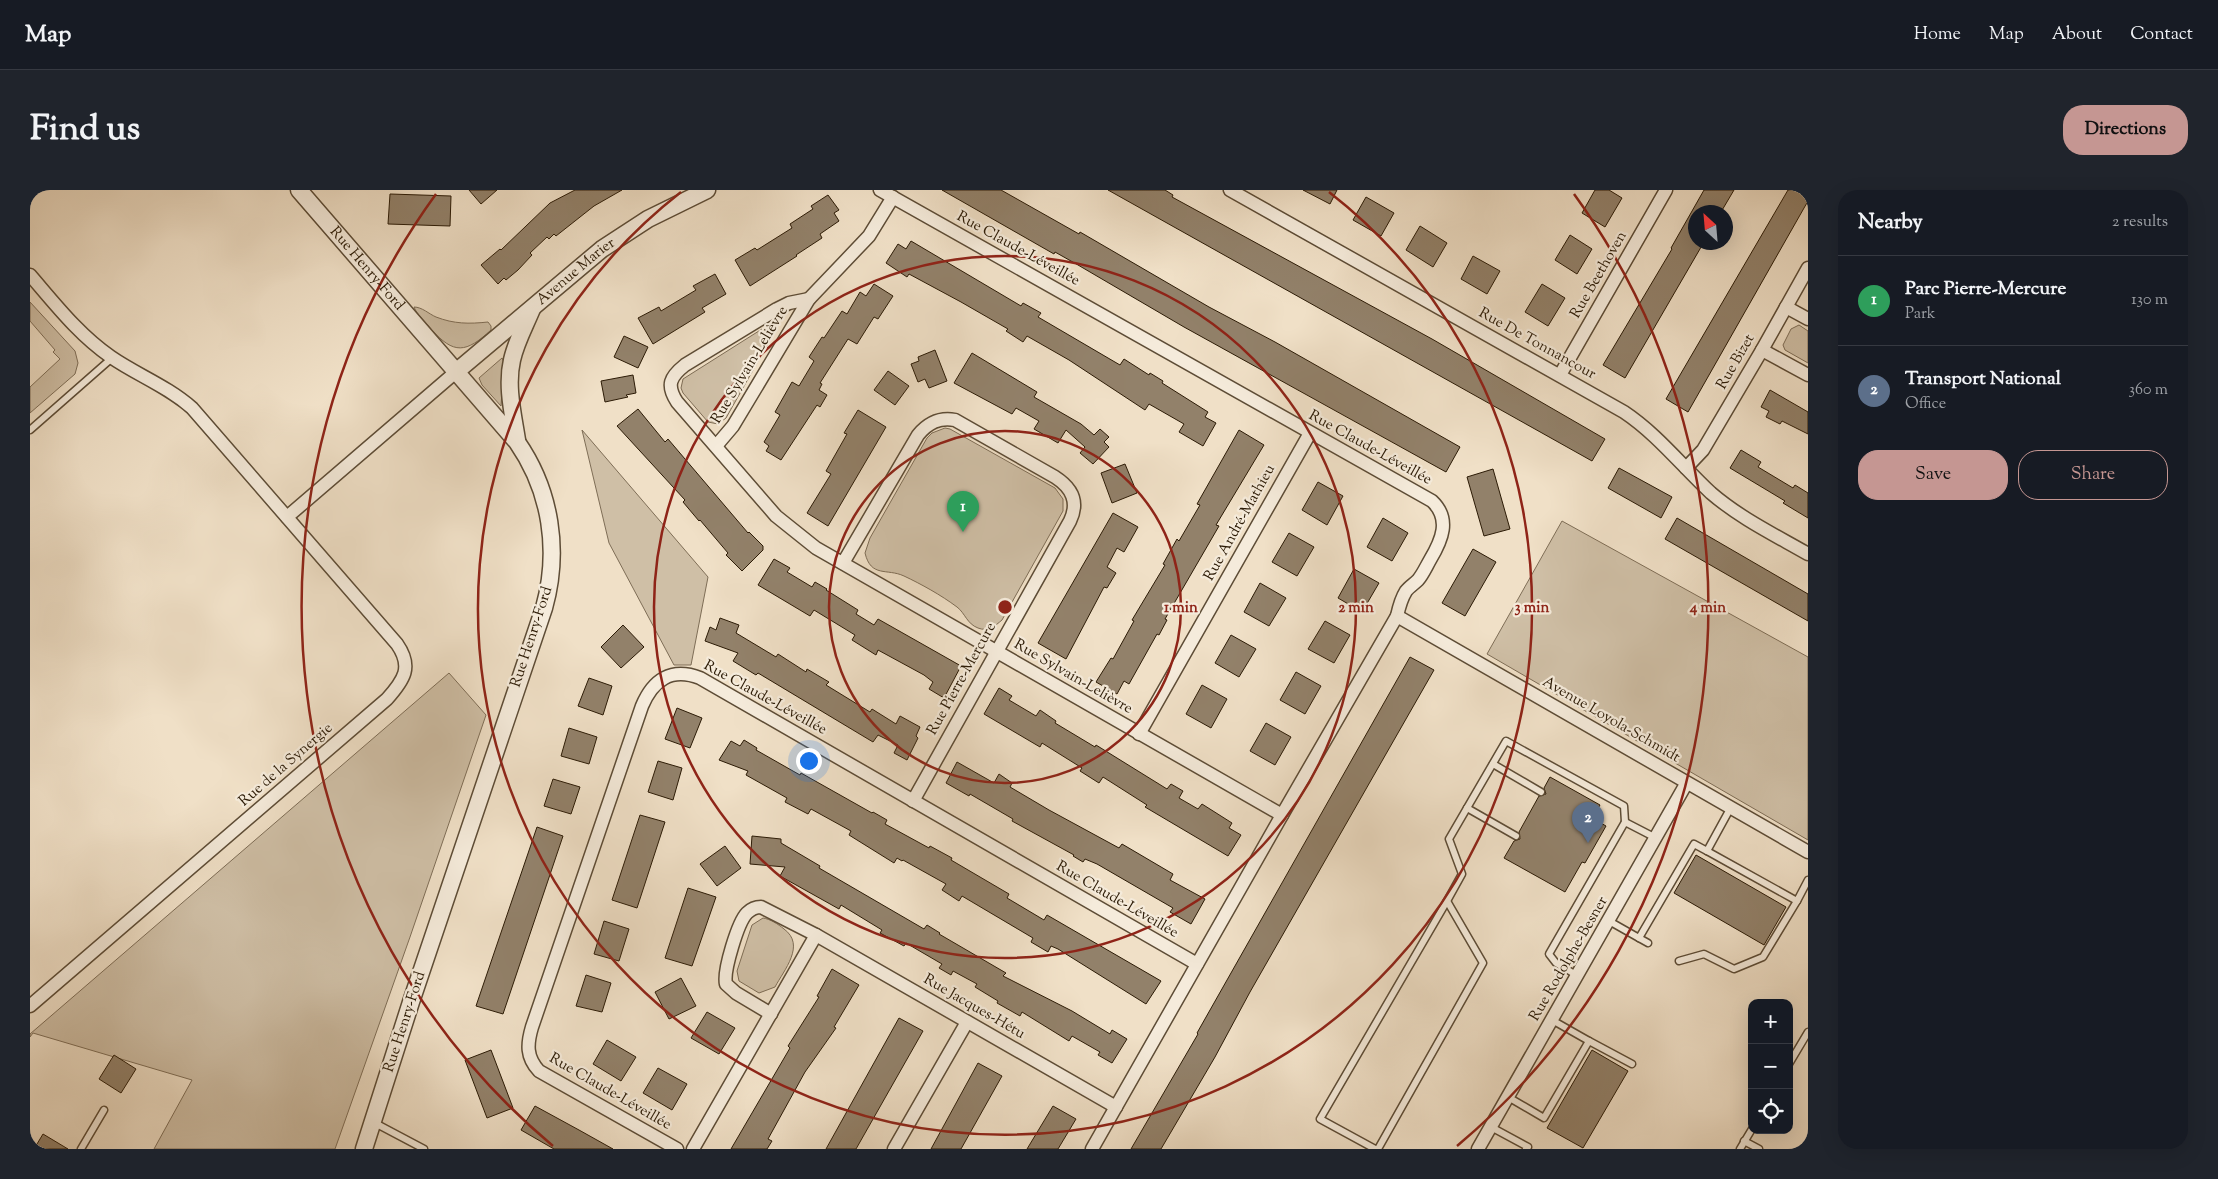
<!DOCTYPE html>
<meta charset="utf-8">
<style>
body{margin:0;font-family:"Sorts Mill Goudy",serif;background:#20242c;color:#f1f3f6}
.controls{position:absolute;right:15px;bottom:15px;display:grid;overflow:hidden;border-radius:10px;box-shadow:0 5px 20px #0002}
.controls button{width:45px;height:45px;display:grid;place-items:center;padding:0;border:0;border-bottom:1px solid #363941;background:#171b24;color:#f1f3f6;font:25px sans-serif}
.compass{position:absolute;left:1658px;top:15px;width:45px;height:45px;border-radius:50%;background:#171b24;box-shadow:0 5px 20px #0002;rotate:334deg}
.you{position:absolute;left:778px;top:570px;width:18px;height:18px;margin:-12px;border:4px solid #fff;border-radius:50%;background:#1a73e8;box-shadow:0 0 0 8px #1a73e833}
.badge{display:grid;place-items:center;width:32px;height:32px;border-radius:50%;background:#c59692;color:#fff;font-size:16px;font-weight:700}
.pin{position:absolute;translate:-50% -41px;filter:drop-shadow(0 1px 2px #0008)}
.pin::after{content:'';position:absolute;top:26px;width:18px;height:15px;background:inherit;clip-path:polygon(0 0,100% 0,50% 100%)}
.list{margin:0;padding:0;list-style:none}
h2{display:flex;justify-content:space-between;align-items:center;height:65px;margin:0;padding:0 20px;font-size:21px}
h2 small{font-size:16px;font-weight:400;color:#9ea1a6}
.list li{display:grid;grid-template-columns:32px 1fr auto;gap:15px;align-items:center;box-sizing:border-box;height:90px;padding:0 20px;border-top:1px solid #363941}
.list b{display:block;font-size:19px;white-space:nowrap}
.list p{margin:0;font-size:16px;white-space:nowrap;color:#9ea1a6}
.list em{font-size:16px;font-style:normal;color:#9ea1a6}
.actions{display:flex;gap:10px;padding:15px 20px}
.actions a{flex:1;padding:11px 0;border:1px solid #c59692;border-radius:20px;text-align:center;font-size:18px;color:#c59692}
.actions .main{background:#c59692;color:#111}
.icon{flex:none;width:28px;height:28px;fill:none;stroke:currentColor;stroke-width:2;stroke-linecap:round;stroke-linejoin:round}
.map{position:relative;flex:none;width:1778px;height:959px;overflow:hidden;border-radius:20px}
header{display:flex;align-items:center;gap:30px;box-sizing:border-box;height:70px;padding:0 25px;background:#171b24;border-bottom:1px solid #363941}
header strong{font-size:24px}
nav{display:flex;gap:28px;margin-inline-start:auto;font-size:18px}
.intro{display:flex;align-items:center;justify-content:space-between;box-sizing:border-box;height:120px;padding:0 30px}
h1{margin:0;font-size:35px}
.button{padding:12px 22px;border-radius:20px;background:#c59692;color:#111;font-size:18px;font-weight:700}
main{display:flex;gap:30px;padding:0 30px}
aside{flex:1;background:#171b24;border-radius:20px;box-shadow:0 5px 20px #0002}
.map>svg:first-child{display:block}
</style>
<header>
<strong>Map</strong>
<nav><a>Home</a><a>Map</a><a>About</a><a>Contact</a></nav>
</header>
<div class="intro"><h1>Find us</h1><a class="button">Directions</a></div>
<main>
<div class="map">
<svg width="1778" height="959" viewBox="0 0 1778 959">
<rect width="100%" height="100%" fill="#f0e0c7"/>
<filter id="stains"><feTurbulence type="fractalNoise" baseFrequency=".004" numOctaves="4"/><feColorMatrix values="0 0 0 0 .2 0 0 0 0 .09 0 0 0 0 .02 0 0 0 .5 -.17"/></filter>
<radialGradient id="worn" r=".72"><stop offset=".6" stop-color="#630" stop-opacity="0"/><stop offset="1" stop-color="#630" stop-opacity=".3"/></radialGradient>
<g fill="#cfbfa6" stroke="#7e6d56">
<polygon points="0,112 45,161 48,173 45,184 0,223 0,197 30,169 23,162 25,160 0,131"/>
<path d="M384,117C392,117 399,124 406,127C424,134 439,134 458,132L461,136V140C436,163 424,165 401,139C396,132 387,125 384,117Z"/>
<polygon points="1769,135 1778,141 1778,173 1755,160 1753,155 1761,139"/>
<polygon points="732,139 736,148 738,147 740,150 696,228 688,234 678,232 653,203 651,198 653,189"/>
<polygon points="472,168 474,172 471,216 452,195 449,188"/>
<path d="M915,238L920,239L1025,298L1033,309V321L972,430C965,436 958,442 948,438C937,434 935,423 927,417C911,405 891,394 874,386C857,378 841,388 835,363L840,348L897,248L902,243Z"/>
<polygon points="552,240 678,387 661,475 644,475 579,353"/>
<polygon points="1532,331 1778,467 1778,650 1457,464"/>
<polygon points="419,483 456,525 380,747 305,959 124,959 162,890 3,843 0,847 0,844"/>
<path d="M733,728C740,729 748,734 754,739C776,755 754,780 745,797L729,803L709,791L707,781L722,735Z"/>
</g>
<g fill="#92816a" stroke="#2c1b06">
<polygon points="439,0 467,0 451,14"/>
<polygon points="545,0 592,0 564,16 526,46 524,44 519,49 517,47 500,63 502,65 488,80 476,90 474,88 468,94 451,75 470,59 471,60 520,13"/>
<polygon points="912,0 971,0 1049,44 1050,42 1179,117 1245,152 1430,257 1416,282 1154,137 1048,75 1025,62 1024,64"/>
<polygon points="1078,0 1135,0 1143,5 1142,7 1402,149 1575,249 1562,271"/>
<polygon points="1273,0 1307,0 1300,14"/>
<polygon points="1565,0 1579,0 1592,8 1575,37 1552,23"/>
<polygon points="1674,0 1704,0 1691,22 1666,22 1666,52 1674,52 1595,188 1573,175 1642,59 1641,58"/>
<polygon points="1758,0 1778,0 1778,11 1658,222 1636,209"/>
<polygon points="360,4 421,6 420,36 358,34"/>
<polygon points="798,5 809,20 804,23 809,31 790,44 792,48 766,65 767,66 720,96 705,70 725,58 727,60 762,38 760,34 783,19 781,16"/>
<polygon points="1336,7 1364,23 1351,46 1323,30"/>
<polygon points="1390,36 1417,53 1403,77 1376,60"/>
<polygon points="1540,45 1562,59 1547,84 1525,70"/>
<polygon points="881,51 991,116 993,113 1011,123 1008,127 1090,175 1094,169 1119,185 1120,183 1133,191 1132,193 1178,222 1175,227 1186,233 1173,256 1149,242 1154,234 1119,214 1115,220 1039,170 997,146 993,152 976,141 978,139 931,112 879,84 877,87 856,73 868,54 876,59"/>
<polygon points="1443,66 1470,81 1457,104 1431,89"/>
<polygon points="685,84 696,104 672,118 675,122 623,154 608,128 629,117 631,121 666,100 663,96"/>
<polygon points="844,94 863,106 848,129 844,127 827,154 818,149 790,193 792,194 789,200 797,205 790,217 787,215 751,270 736,261 739,256 734,252 750,225 745,222 762,192 769,196 784,171 779,167 792,147 794,148 812,121 817,124 830,102 836,106"/>
<polygon points="1512,94 1535,108 1518,136 1495,122"/>
<polygon points="594,146 618,157 608,178 584,167"/>
<polygon points="905,160 917,191 899,198 895,189 888,192 881,174 889,171 888,167"/>
<polygon points="942,163 1007,202 1004,207 1051,234 1064,245 1070,239 1079,247 1074,252 1079,257 1063,274 1050,263 1055,257 1036,240 1028,253 1004,239 1009,231 986,218 982,224 924,193"/>
<polygon points="858,181 879,196 865,215 844,200"/>
<polygon points="603,185 606,203 596,205 598,207 575,212 571,191"/>
<polygon points="1740,200 1778,222 1778,244 1752,231 1750,234 1736,227 1739,221 1731,217"/>
<polygon points="608,219 635,252 638,249 718,343 719,342 733,356 733,360 712,381 696,365 698,363 670,330 669,331 653,312 655,310 587,236"/>
<polygon points="828,220 856,237 798,336 777,323 801,284 796,281 817,244 814,243"/>
<polygon points="1209,240 1234,255 1186,335 1189,336 1135,429 1137,430 1129,445 1127,444 1099,494 1094,491 1087,504 1066,492 1081,468 1083,469 1104,431 1102,430 1135,375 1133,374 1147,349 1149,351 1170,315 1167,314"/>
<polygon points="1711,260 1731,272 1728,277 1763,298 1765,295 1778,303 1778,328 1753,313 1755,311 1700,278"/>
<polygon points="1095,274 1107,303 1082,313 1071,283"/>
<polygon points="1589,278 1642,307 1631,328 1578,298"/>
<polygon points="1463,279 1480,339 1454,346 1437,287"/>
<polygon points="1288,292 1313,306 1297,335 1272,320"/>
<polygon points="1083,323 1108,337 1094,362 1087,358 1077,377 1086,383 1077,398 1074,397 1036,469 1008,453"/>
<polygon points="1353,328 1378,343 1362,371 1337,357"/>
<polygon points="1647,328 1778,404 1778,431 1635,349"/>
<polygon points="1259,343 1284,357 1267,386 1242,372"/>
<polygon points="1443,359 1466,372 1435,426 1412,413"/>
<polygon points="744,369 760,378 757,382 782,397 785,392 797,399 796,400 828,420 826,424 844,435 848,429 931,476 914,508 899,499 903,492 894,485 848,460 846,465 822,450 825,445 784,420 780,426 728,395"/>
<polygon points="1324,379 1349,393 1332,422 1308,408"/>
<polygon points="1230,393 1256,408 1239,436 1214,422"/>
<polygon points="690,428 709,435 706,443 746,467 748,464 776,482 777,479 799,492 796,495 840,522 842,519 866,534 870,526 890,537 886,546 888,548 877,570 864,563 868,555 848,545 843,552 728,483 726,485 703,471 708,463 675,451 680,437 686,440"/>
<polygon points="1295,431 1320,445 1304,473 1278,459"/>
<polygon points="593,435 614,457 591,478 571,457"/>
<polygon points="1201,445 1226,459 1209,487 1185,473"/>
<polygon points="1380,467 1404,480 1220,802 1185,867 1131,959 1101,959 1168,844 1167,843"/>
<polygon points="1266,482 1291,496 1275,524 1250,510"/>
<polygon points="559,488 582,496 573,525 548,516"/>
<polygon points="1172,495 1197,509 1181,538 1156,524"/>
<polygon points="969,498 982,506 979,510 1006,526 1010,520 1026,531 1025,533 1065,557 1066,555 1137,599 1141,594 1153,601 1149,608 1168,619 1172,614 1202,633 1199,638 1211,645 1198,666 1115,617 1117,615 1073,587 1069,593 1050,581 1052,578 1012,553 1010,557 954,524"/>
<polygon points="647,518 672,528 660,558 635,549"/>
<polygon points="1236,533 1261,547 1245,575 1220,561"/>
<polygon points="539,538 567,547 559,574 531,566"/>
<polygon points="714,550 727,558 726,560 770,585 771,583 842,623 843,622 857,630 855,634 899,658 900,656 922,668 921,670 979,704 977,708 1014,730 1017,725 1131,791 1116,814 1028,759 1021,756 1018,762 1001,752 1003,748 932,706 929,711 912,700 916,694 873,670 872,671 867,668 864,673 819,645 821,641 781,619 778,624 755,612 757,608 716,585 718,581 689,570 701,551 710,556"/>
<polygon points="628,571 652,578 643,610 618,602"/>
<polygon points="927,572 964,593 969,584 982,593 980,597 1019,620 1089,658 1092,654 1143,684 1140,690 1175,709 1161,734 1140,722 1143,718 1067,674 1055,669 1053,672 1043,666 1044,665 982,631 983,629 940,604 939,606 916,593"/>
<polygon points="1520,587 1570,615 1562,628 1576,636 1555,673 1552,672 1535,702 1474,668 1484,651 1490,649 1489,642 1509,606 1516,604 1514,598"/>
<polygon points="523,589 550,597 541,624 514,616"/>
<polygon points="610,625 635,632 607,718 582,710"/>
<polygon points="507,637 533,646 473,824 446,816"/>
<polygon points="722,646 751,649 751,653 790,676 789,678 894,739 897,735 910,743 909,744 976,783 973,786 1042,821 1080,844 1082,840 1097,849 1082,873 1068,865 1070,862 1042,846 1039,851 992,822 990,826 967,813 968,811 945,797 947,794 923,781 921,785 909,778 912,774 876,753 874,756 850,743 852,740 811,715 809,719 750,686 755,677 720,674"/>
<polygon points="695,656 711,678 687,696 670,674"/>
<polygon points="1666,665 1756,717 1734,755 1644,703"/>
<polygon points="658,698 686,707 662,776 635,768"/>
<polygon points="574,731 599,739 589,771 564,764"/>
<polygon points="802,779 829,795 804,837 806,838 775,882 738,949 742,951 737,959 701,959 760,858 758,856 789,807 787,806"/>
<polygon points="556,785 581,793 572,822 546,816"/>
<polygon points="651,788 666,816 639,829 625,802"/>
<polygon points="677,822 705,838 689,864 661,848"/>
<polygon points="869,828 893,841 826,959 796,959"/>
<polygon points="577,850 606,867 591,891 563,874"/>
<polygon points="461,860 483,918 457,928 435,870"/>
<polygon points="1562,860 1598,881 1553,958 1517,938"/>
<polygon points="84,865 106,879 91,903 69,889"/>
<polygon points="948,873 972,886 931,959 901,959"/>
<polygon points="628,878 657,894 642,920 613,903"/>
<polygon points="505,916 549,940 583,959 524,959 491,940"/>
<polygon points="1023,916 1046,929 1028,959 997,959"/>
<polygon points="13,944 38,959 4,959"/>
</g>
<g fill="none" stroke-linecap="round" stroke-linejoin="round">
<g stroke="#5d4c36" stroke-width="9">
<g id="service">
<polyline points="0,240 82,168"/>
<polyline points="1463,574 1511,602"/>
<polyline points="1437,618 1486,646"/>
<polyline points="1700,619 1677,661 1767,711 1778,690"/>
<polyline points="1417,711 1432,684 1419,649 1476,551 1594,616 1595,632"/>
<polyline points="1579,731 1609,748 1664,654 1677,661"/>
<polyline points="1609,748 1618,753"/>
<polyline points="1649,771 1674,764 1704,779 1733,767 1767,711"/>
<polyline points="1548,786 1526,773 1519,764 1595,632 1626,648"/>
<polyline points="1559,851 1602,874"/>
<polyline points="1759,874 1778,842"/>
<polyline points="1478,907 1514,928 1559,851 1522,830"/>
<polyline points="343,932 394,959"/>
<polyline points="1461,937 1498,957 1496,959"/>
<polyline points="1714,951 1729,959"/>
<polyline points="51,959 74,920"/>
<polyline points="1345,959 1290,929 1417,711 1453,773 1348,959"/>
<polyline points="1710,959 1722,939"/>
</g>
</g>
<g stroke="#5d4c36" stroke-width="15">
<g id="minor">
<path d="M850,0L1402,311C1421,329 1412,350 1400,370C1396,377 1393,384 1388,390C1384,394 1379,397 1376,401C1371,409 1369,417 1367,426L1252,625L1062,959"/>
<path d="M1200,0L1594,222C1627,244 1652,276 1681,303C1710,328 1745,345 1778,364"/>
<path d="M0,85C25,114 49,145 81,167C107,185 137,196 162,218L367,454C383,477 374,490 357,509L0,816"/>
<path d="M779,109L759,113L747,119L655,175C640,187 636,195 647,212L746,326L786,358L1252,625"/>
<polyline points="1756,117 1778,129"/>
<polyline points="1732,160 1778,185"/>
<polyline points="1530,185 1636,0"/>
<polyline points="686,256 703,236 779,109 839,46 863,7"/>
<polyline points="1656,278 1673,260 1732,160 1778,78"/>
<polyline points="257,327 427,181"/>
<path d="M813,373L888,245C898,233 909,227 925,230L1025,287C1042,298 1049,312 1040,331L883,611"/>
<polyline points="1367,426 1778,662"/>
<polyline points="1109,544 1280,243"/>
<path d="M741,824L706,803L696,794C693,781 708,732 717,723C721,719 726,717 731,717L786,745"/>
<path d="M647,959L509,881C496,867 497,854 502,837L612,516C623,490 641,477 670,488L1167,774"/>
<polyline points="663,959 786,745 1086,917"/>
<polyline points="864,959 937,832"/>
<polyline points="1448,959 1656,594"/>
</g>
</g>
<g stroke="#5d4c36" stroke-width="19">
<g id="tertiary">
<path id="s1" d="M269,0L487,252C521,301 530,361 514,418L381,812L334,959"/>
<path id="s2" d="M427,181L572,59L618,29L677,0"/>
<path d="M487,250C483,224 476,196 482,170C486,152 495,136 502,119"/>
</g>
</g>
<use href="#service" stroke="#f5ebdb" stroke-width="6"/>
<use href="#minor" stroke="#f5ebdb" stroke-width="12"/>
<use href="#tertiary" stroke="#f5ebdb" stroke-width="16"/>
</g>
<g fill="none" stroke="#8f2418" stroke-width="2.5">
<circle cx="975" cy="417" r="176"/>
<circle cx="975" cy="417" r="351"/>
<path d="M1299 2A527 527 0 1 1 651 2"/>
<path d="M523 956A703 703 0 0 1 406 4M1544 4A703 703 0 0 1 1427 956"/>
</g>
<g text-anchor="middle" dominant-baseline="central" stroke-width="4.5" stroke-linejoin="round" paint-order="stroke">
<g font-size="15" fill="#2c1b06" stroke="#f5ebdb">
<text transform="translate(988 59) rotate(29)">Rue Claude-Léveillée</text>
<text stroke="none"><textPath href="#s1" startOffset="104">Rue Henry-Ford</textPath></text>
<text stroke="none"><textPath href="#s2" startOffset="155">Avenue Marier</textPath></text>
<text transform="translate(1569 85) rotate(-60)">Rue Beethoven</text>
<text transform="translate(1507 154) rotate(29)">Rue De Tonnancour</text>
<text transform="translate(1706 172) rotate(-60)">Rue Bizet</text>
<text transform="translate(720 175) rotate(-59)">Rue Sylvain-Lelièvre</text>
<text transform="translate(1340 258) rotate(29)">Rue Claude-Léveillée</text>
<text transform="translate(1210 333) rotate(-61)">Rue André-Mathieu</text>
<text transform="translate(502 447) rotate(-72)">Rue Henry-Ford</text>
<text transform="translate(1043 487) rotate(30)">Rue Sylvain-Lelièvre</text>
<text transform="translate(932 489) rotate(-61)">Rue Pierre-Mercure</text>
<text transform="translate(735 508) rotate(29)">Rue Claude-Léveillée</text>
<text transform="translate(1581 530) rotate(30)">Avenue Loyola-Schmidt</text>
<text transform="translate(256 575) rotate(-41)">Rue de la Synergie</text>
<text transform="translate(1087 710) rotate(30)">Rue Claude-Léveillée</text>
<text transform="translate(1539 769) rotate(-60)">Rue Rodolphe-Besner</text>
<text transform="translate(944 817) rotate(30)">Rue Jacques-Hétu</text>
<text transform="translate(375 832) rotate(-72)">Rue Henry-Ford</text>
<text transform="translate(580 902) rotate(30)">Rue Claude-Léveillée</text>
</g>
</g>
<circle cx="975" cy="417" r="8" fill="#8f2418" stroke="#f5ebdb" stroke-width="2.5"/>
<g font-size="15" text-anchor="middle" font-weight="bold" fill="#8f2418" stroke="#f5ebdb" stroke-width="4.5" stroke-linejoin="round" paint-order="stroke">
<text x="1151" y="422">1 min</text>
<text x="1326" y="422">2 min</text>
<text x="1502" y="422">3 min</text>
<text x="1678" y="422">4 min</text>
</g>
<rect width="100%" height="100%" filter="url(#stains)"/>
<rect width="100%" height="100%" fill="url(#worn)"/>
</svg>
<div class="controls">
<button>+</button>
<button>−</button>
<button><svg class="icon" aria-label="locate" viewBox="0 0 24 24"><circle cx="12" cy="12" r="6"/><path d="M12 2v4M12 18v4M2 12h4M18 12h4"/></svg></button>
</div>
<svg class="compass" viewBox="-18 -18 36 36"><path d="M0-13l5 13h-10z" fill="#e53935"/><path d="M0 13l5-13h-10z" fill="#9ea1a6"/></svg>
<div class="you"></div>
<div class="pin badge" style="left:933px;top:342px;background:#2e9e5b">1</div>
<div class="pin badge" style="left:1558px;top:653px;background:#5c6f8a">2</div>
</div>
<aside>
<h2>Nearby<small>2 results</small></h2>
<ul class="list">
<li><span class="badge" style="background:#2e9e5b">1</span><div><b>Parc Pierre-Mercure</b><p>Park</p></div><em>130 m</em></li>
<li><span class="badge" style="background:#5c6f8a">2</span><div><b>Transport National</b><p>Office</p></div><em>360 m</em></li>
</ul>
<div class="actions"><a class="main">Save</a><a>Share</a></div>
</aside>
</main>
